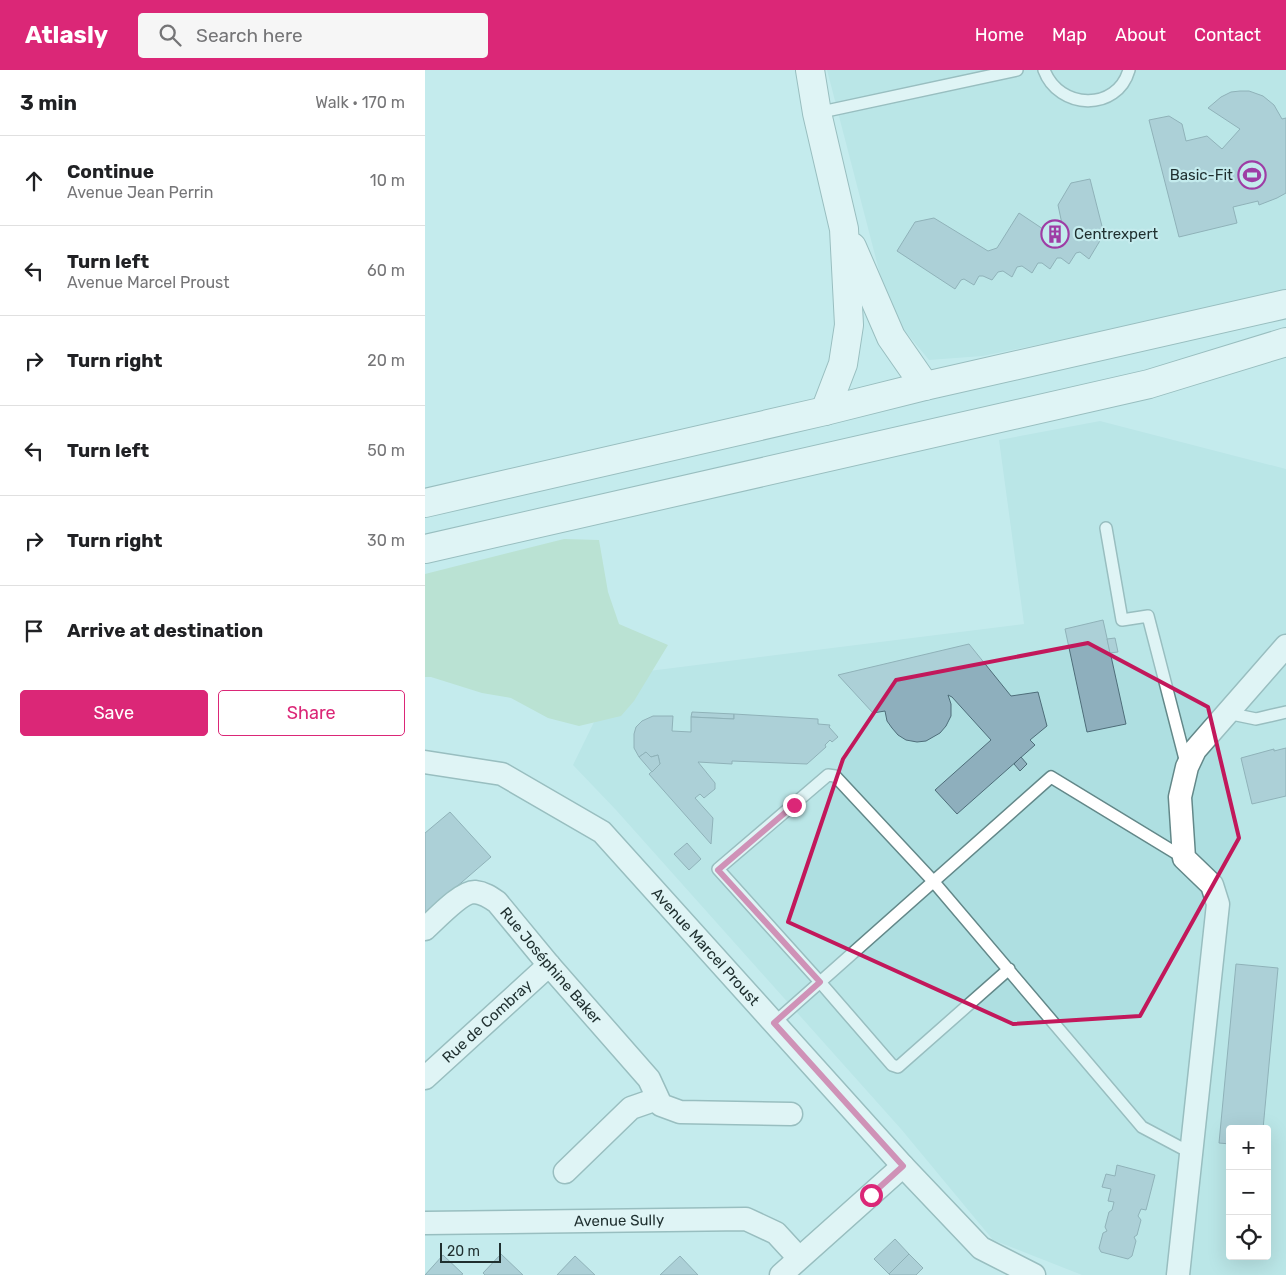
<!DOCTYPE html>
<meta charset="utf-8">
<style>
body{margin:0;font-family:Rubik,sans-serif;background:#f6f6f6;color:#202124}
.controls{position:absolute;right:15px;bottom:15px;display:grid;overflow:hidden;border-radius:5px;box-shadow:0 5px 20px #0002}
.controls button{width:45px;height:45px;display:grid;place-items:center;padding:0;border:0;border-bottom:1px solid #e0e0e0;background:#fff;color:#202124;font:25px sans-serif}
.scale{position:absolute;left:15px;bottom:12px;width:61px;box-sizing:border-box;padding-left:5px;border:2px solid #1f2f2f;border-top:0;font-size:14px;line-height:18px;white-space:nowrap;color:#1f2f2f;-webkit-text-stroke:4px #c4ebed;paint-order:stroke}
.stop{position:absolute;width:15px;height:15px;margin:-11px;border:4px solid #db2777;border-radius:50%;background:#fff}
.stop.end{background:#db2777;border-color:#fff;box-shadow:0 1px 5px #0008}
.list{margin:0;padding:0;list-style:none}
h2{display:flex;justify-content:space-between;align-items:center;height:65px;margin:0;padding:0 20px;font-size:21px}
h2 small{font-size:16px;font-weight:400;color:#757577}
.list li{display:grid;grid-template-columns:32px 1fr auto;gap:15px;align-items:center;box-sizing:border-box;height:90px;padding:0 20px;border-top:1px solid #e0e0e0}
.list b{display:block;font-size:19px;white-space:nowrap}
.list p{margin:0;font-size:16px;white-space:nowrap;color:#757577}
.list em{font-size:16px;font-style:normal;color:#757577}
.actions{display:flex;gap:10px;padding:15px 20px}
.actions a{flex:1;padding:11px 0;border:1px solid #db2777;border-radius:5px;text-align:center;font-size:18px;color:#db2777}
.actions .main{background:#db2777;color:#fff}
.icon{flex:none;width:28px;height:28px;fill:none;stroke:currentColor;stroke-width:2;stroke-linecap:round;stroke-linejoin:round}
.map{position:relative;flex:none;width:861px;height:1205px;overflow:hidden}
header{display:flex;align-items:center;gap:30px;box-sizing:border-box;height:70px;padding:0 25px;background:#db2777;color:#fff}
header strong{font-size:24px}
nav{display:flex;gap:28px;margin-inline-start:auto;font-size:18px}
.search{width:350px;height:45px;background:#f6f6f6;display:flex;align-items:center;gap:12px;box-sizing:border-box;padding:0 18px;border-radius:5px;color:#757577;font-size:19px}
main{display:flex}
aside{flex:1;background:#fff}
.map>svg:first-child{display:block}
</style>
<header>
<strong>Atlasly</strong>
<div class="search"><svg class="icon" aria-label="search" viewBox="0 0 24 24"><circle cx="10" cy="10" r="6"/><path d="M15 15l6 6"/></svg>Search here</div>
<nav><a>Home</a><a>Map</a><a>About</a><a>Contact</a></nav>
</header>
<main>
<aside>
<h2>3 min<small>Walk · 170 m</small></h2>
<ul class="list">
<li><svg class="icon" aria-label="ahead" viewBox="0 0 24 24"><path d="M12 20V5M6 11l6-6 6 6"/></svg><div><b>Continue</b><p>Avenue Jean Perrin</p></div><em>10 m</em></li>
<li><svg class="icon" aria-label="left" viewBox="0 0 24 24"><path d="M17 20v-9H6M10 6l-5 5 5 5"/></svg><div><b>Turn left</b><p>Avenue Marcel Proust</p></div><em>60 m</em></li>
<li><svg class="icon" aria-label="right" viewBox="0 0 24 24"><path d="M7 20v-9h11M14 6l5 5-5 5"/></svg><div><b>Turn right</b></div><em>20 m</em></li>
<li><svg class="icon" aria-label="left" viewBox="0 0 24 24"><path d="M17 20v-9H6M10 6l-5 5 5 5"/></svg><div><b>Turn left</b></div><em>50 m</em></li>
<li><svg class="icon" aria-label="right" viewBox="0 0 24 24"><path d="M7 20v-9h11M14 6l5 5-5 5"/></svg><div><b>Turn right</b></div><em>30 m</em></li>
<li><svg class="icon" aria-label="arrive" viewBox="0 0 24 24"><path d="M6 21V4h12l-3 4 3 4H6"/></svg><div><b>Arrive at destination</b></div></li>
</ul>
<div class="actions"><a class="main">Save</a><a>Share</a></div>
</aside>
<div class="map">
<svg width="861" height="1205" viewBox="0 0 861 1205">
<rect width="100%" height="100%" fill="#c4ebed"/>
<g fill="#aedfe1" fill-rule="evenodd">
<polygon points="402,0 861,0 861,223 558,286 504,290 465,243"/>
<path d="M675,351L861,399V1205H657L568,1170L476,1059L191,740L148,695L192,605L599,554L574,370ZM805,1059H842V1186H805Z"/>
</g>
<polygon fill="#add7b3" points="139,469 174,470 183,522 194,554 243,575 209,631 196,646 154,656 123,648 86,628 57,623 6,607 0,607 0,504"/>
<g fill="#8eafbd" stroke="#4e6d79">
<polygon points="815,21 824,21 838,26 849,35 857,49 861,48 861,123 852,128 834,135 833,131 808,137 812,153 754,167 724,50 744,46 757,54 761,71 782,66 797,79 815,59 783,38 796,27 806,22"/>
<polygon points="665,109 679,164 664,189 655,182 651,183 644,194 636,188 632,188 625,199 617,193 613,193 607,203 597,196 592,197 587,207 578,201 573,202 567,210 558,206 554,206 549,215 539,209 536,210 530,219 472,181 490,152 509,148 563,181 572,178 594,143 624,163 637,154 633,135 646,113"/>
<polygon points="678,550 701,654 662,662 640,559"/>
<polygon points="690,568 693,582 685,583 682,569"/>
<polygon points="544,574 586,626 613,622 622,656 605,670 610,675 532,744 510,720 566,670 527,627 523,625 526,634 526,646 521,656 515,663 501,671 492,672 481,670 473,665 467,658 462,651 460,641 448,643 413,605"/>
<polygon points="267,642 309,644 309,649 266,647"/>
<polygon points="309,644 393,649 393,654 405,655 404,657 413,667 407,672 405,670 400,675 401,677 382,694 307,691 307,694 273,692 290,713 290,719 279,728 275,724 270,728 288,748 286,774 224,704 235,694 233,685 226,687 221,682 214,687 209,678 209,664 211,657 217,651 228,646 248,646 247,661 266,662 266,647 309,649"/>
<polygon points="861,678 861,726 827,734 816,688 849,679 849,681"/>
<polygon points="221,682 226,687 233,685 235,694 227,702 214,687"/>
<polygon points="596,687 602,694 595,701 589,694"/>
<polygon points="25,742 66,787 0,844 0,763"/>
<polygon points="262,773 276,789 264,800 249,784"/>
<polygon points="811,894 853,898 838,1059 805,1059 805,1074 794,1073"/>
<polygon points="692,1095 730,1105 721,1140 716,1139 713,1146 716,1150 712,1165 709,1167 711,1171 707,1186 703,1189 676,1182 674,1178 678,1163 682,1161 680,1157 684,1142 687,1140 689,1132 683,1131 686,1119 677,1117 681,1104 690,1106"/>
<polygon points="470,1169 484,1184 464,1204 449,1189"/>
<polygon points="76,1184 98,1205 60,1205 58,1203"/>
<polygon points="484,1184 498,1198 491,1205 465,1205 464,1204"/>
<polygon points="18,1185 38,1204 36,1205 0,1205"/>
<polygon points="150,1186 170,1205 132,1205"/>
<polygon points="255,1186 273,1205 235,1205"/>
</g>
<g fill="none" stroke-linecap="round" stroke-linejoin="round">
<g stroke="#638889" stroke-width="14">
<g id="service">
<path d="M619,0C634,40 692,42 704,0"/>
<polyline points="392,43 592,0"/>
<polyline points="681,458 697,550 723,546 761,693"/>
<polyline points="802,643 831,649 861,642"/>
<polyline points="584,899 473,997 467,995 395,912 293,799 403,705 410,706 508,811 717,1057 766,1083"/>
<polyline points="349,953 626,707 759,788"/>
</g>
</g>
<g stroke="#638889" stroke-width="25">
<g id="minor">
<path id="s1" d="M0,692L77,704L177,762L478,1096L556,1178L609,1205"/>
<path id="s2" d="M0,859C11,849 37,821 50,822C59,823 65,827 72,832L124,895L224,1009L236,1035L255,1042L366,1044"/>
<path id="s3" d="M0,1008L124,895"/>
<polyline points="140,1102 206,1038 232,1029"/>
<path id="s4" d="M0,1153L321,1149L351,1163L374,1188"/>
<polyline points="356,1205 478,1096"/>
<polyline points="753,1205 793,834 787,815 759,788 755,727 762,697 770,680 861,576"/>
</g>
</g>
<g stroke="#638889" stroke-width="30">
<g id="tertiary">
<polyline points="385,0 392,43 419,159 424,255 418,294 400,341"/>
<polyline points="427,177 466,267 500,316"/>
</g>
</g>
<g stroke="#638889" stroke-width="30">
<g id="secondary">
<polyline points="0,433 400,341 500,316 861,234"/>
<polyline points="0,479 724,314 861,272"/>
</g>
</g>
<use href="#service" stroke="#fff" stroke-width="11"/>
<use href="#minor" stroke="#fff" stroke-width="22"/>
<use href="#tertiary" stroke="#fff" stroke-width="28"/>
<use href="#secondary" stroke="#fff" stroke-width="28"/>
</g>
<g fill="none" stroke-linecap="round" stroke-linejoin="round">
<polyline stroke="#db2777" stroke-width="6" points="369,735 293,800 395,912 349,953 478,1096 446,1125"/>
</g>
<path d="M0 0H861V1205H0ZM663,573L783,637L814,768L715,946L588,954L363,852L418,689L471,610Z" fill="#c4ebed" fill-opacity=".55" fill-rule="evenodd"/>
<path fill="none" stroke="#c2185b" stroke-width="4" stroke-linejoin="round" d="M663,573L783,637L814,768L715,946L588,954L363,852L418,689L471,610Z"/>
<defs>
<g id="stadium-ring" transform="scale(1.4375)"><circle r="9.5" fill="#c4ebed" stroke="#9e3da5" stroke-width="1.5"/><path d="M0-5a6.5 5 0 1 0 0 10a6.5 5 0 1 0 0-10ZM-3.5-1.8h7v3.6h-7Z" fill="#9e3da5"/></g>
<g id="building-ring" transform="scale(1.4375)"><circle r="9.5" fill="#c4ebed" stroke="#9e3da5" stroke-width="1.5"/><path d="M-4-6H4V6H1V3H-1V6H-4ZM-2.5-4.3h1.7v1.8h-1.7ZM.8-4.3h1.7v1.8H.8ZM-2.5-1h1.7V.8h-1.7ZM.8-1h1.7V.8H.8Z" fill="#9e3da5"/></g>
</defs>
<g fill-rule="evenodd">
<use href="#stadium-ring" x="827" y="105"/>
<use href="#building-ring" x="630" y="164"/>
</g>
<g text-anchor="middle" dominant-baseline="central" stroke-width="4.5" stroke-linejoin="round" paint-order="stroke">
<g font-size="15" fill="#1f2f2f" stroke="#c4ebed" text-anchor="end">
<text x="808" y="105">Basic-Fit</text>
<text x="649" y="164" text-anchor="start">Centrexpert</text>
</g>
<g font-size="15" fill="#1f2f2f" stroke="#c4ebed">
<text stroke="none"><textPath href="#s1" startOffset="348">Avenue Marcel Proust</textPath></text>
<text stroke="none"><textPath href="#s2" startOffset="171">Rue Joséphine Baker</textPath></text>
<text stroke="none"><textPath href="#s3" startOffset="84">Rue de Combray</textPath></text>
<text stroke="none"><textPath href="#s4" startOffset="194">Avenue Sully</textPath></text>
</g>
</g>
</svg>
<div class="controls">
<button>+</button>
<button>−</button>
<button><svg class="icon" aria-label="locate" viewBox="0 0 24 24"><circle cx="12" cy="12" r="6"/><path d="M12 2v4M12 18v4M2 12h4M18 12h4"/></svg></button>
</div>
<div class="scale">20 m</div>
<div class="stop" style="left:446px;top:1125px"></div>
<div class="stop end" style="left:369px;top:735px"></div>
</div>
</main>
